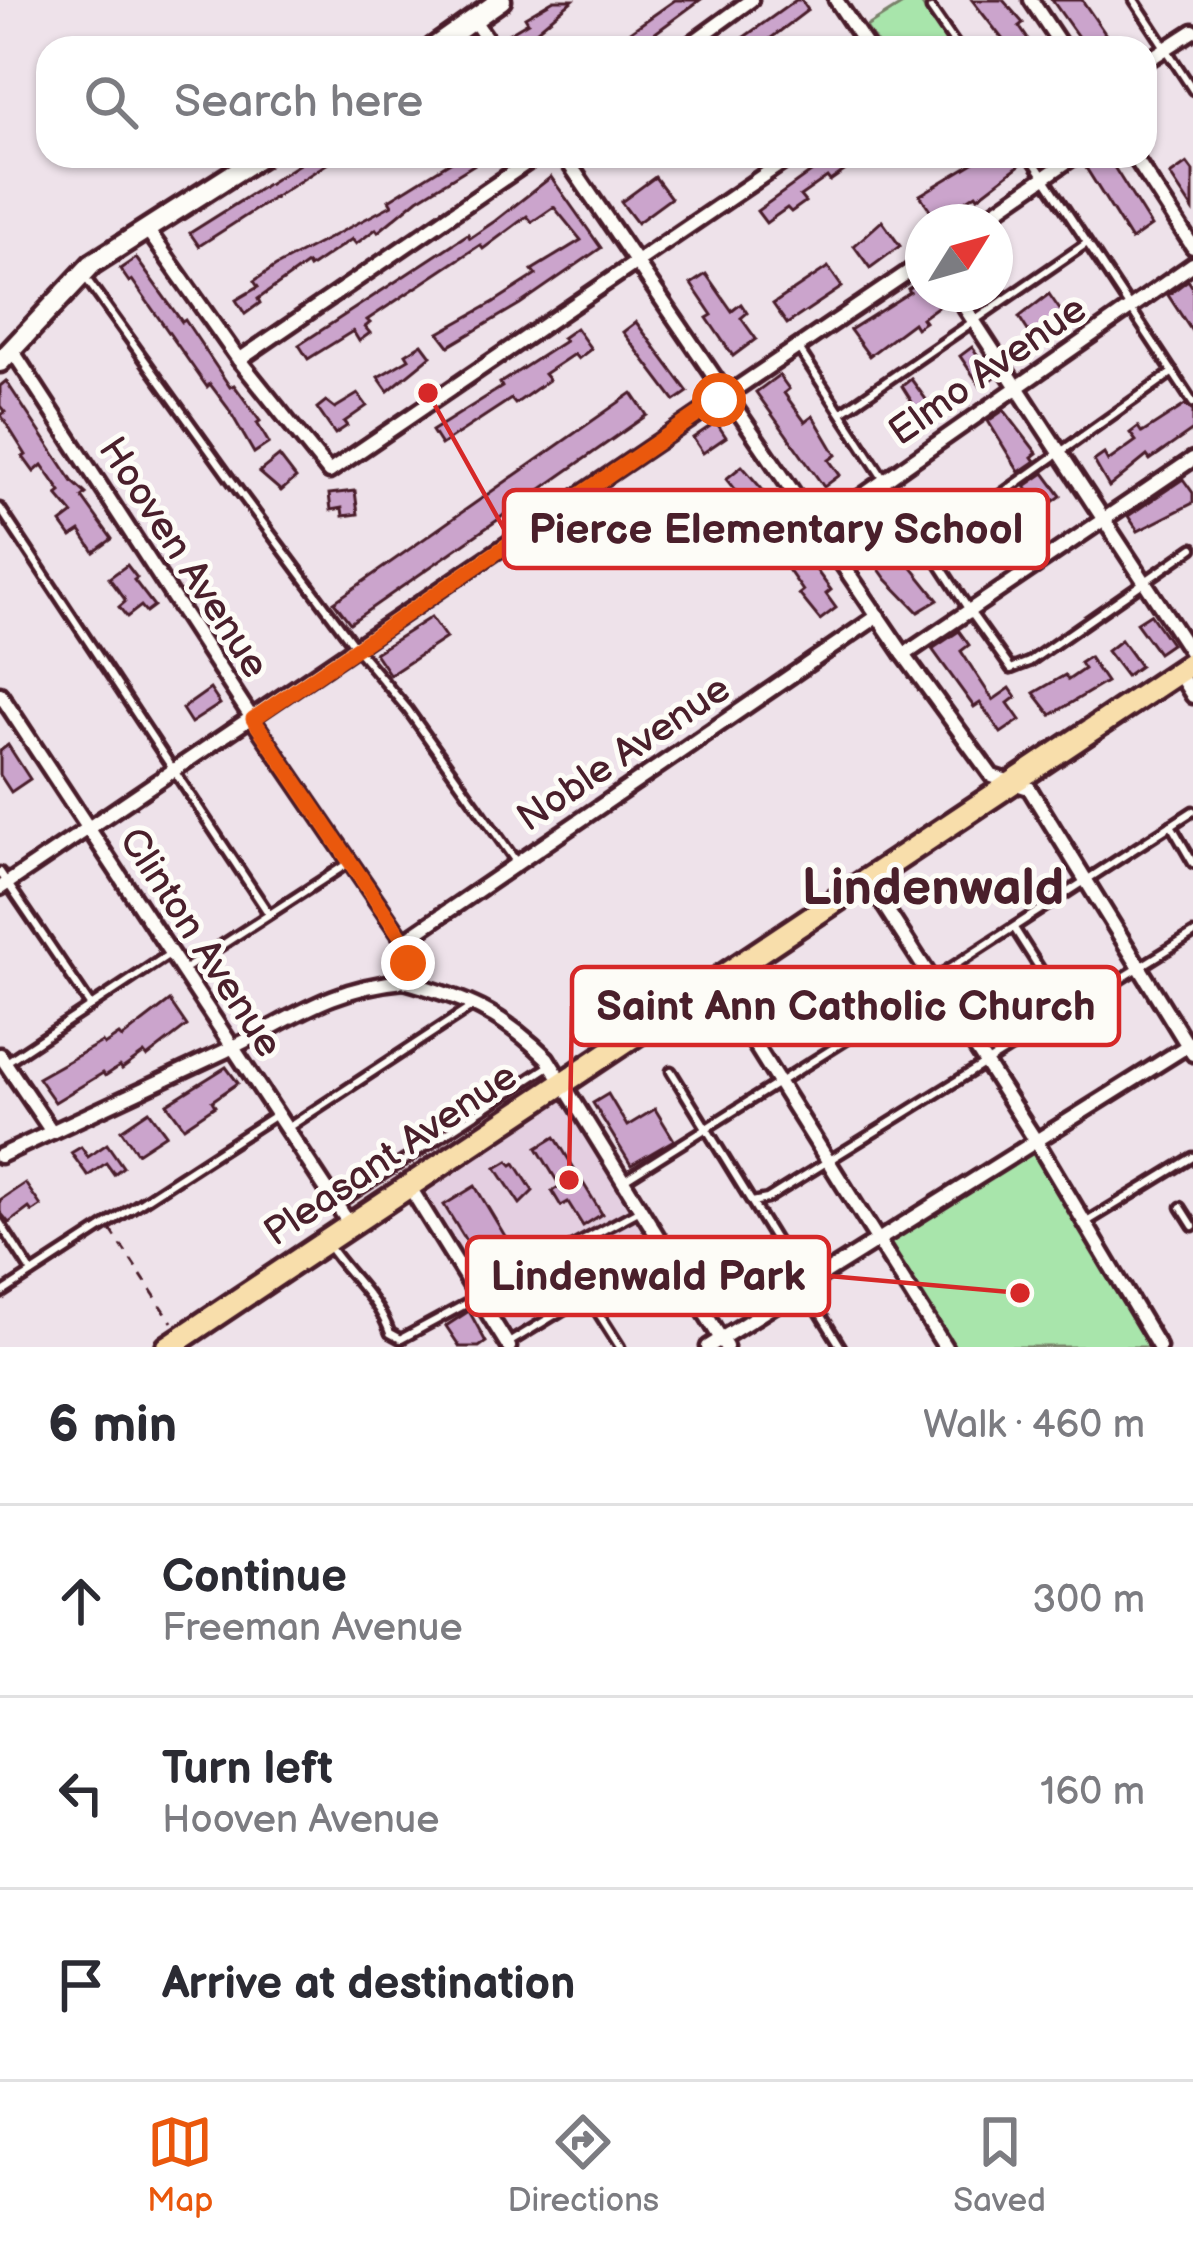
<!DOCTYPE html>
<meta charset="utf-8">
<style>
body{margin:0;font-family:"Balsamiq Sans",sans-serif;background:#f7f7f7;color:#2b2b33}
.compass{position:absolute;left:905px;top:204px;width:108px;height:108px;border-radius:50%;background:#fff;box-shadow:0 3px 9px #0004;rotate:53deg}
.stop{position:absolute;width:36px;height:36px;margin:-27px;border:9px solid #ea580c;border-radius:50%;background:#fff}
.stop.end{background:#ea580c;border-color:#fff;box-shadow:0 3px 12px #0008}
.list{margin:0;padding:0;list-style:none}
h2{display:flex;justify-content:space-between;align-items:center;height:156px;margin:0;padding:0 48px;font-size:51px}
h2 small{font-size:39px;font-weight:400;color:#7c7c81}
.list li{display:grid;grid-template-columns:78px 1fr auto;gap:36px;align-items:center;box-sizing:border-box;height:192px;padding:0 48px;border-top:3px solid #e1e1e2}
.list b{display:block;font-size:45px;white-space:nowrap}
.list p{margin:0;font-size:39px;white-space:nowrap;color:#7c7c81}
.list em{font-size:39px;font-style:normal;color:#7c7c81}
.icon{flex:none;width:66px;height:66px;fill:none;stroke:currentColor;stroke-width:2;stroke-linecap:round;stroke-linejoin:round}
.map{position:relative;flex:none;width:1193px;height:1347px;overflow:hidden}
.search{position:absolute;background:#fff;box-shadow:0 3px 9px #0004;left:36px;right:36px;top:36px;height:132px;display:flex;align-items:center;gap:30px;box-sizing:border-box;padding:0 42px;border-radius:36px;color:#7c7c81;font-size:45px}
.sheet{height:732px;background:#fff}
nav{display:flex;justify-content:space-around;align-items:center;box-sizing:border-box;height:168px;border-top:3px solid #e1e1e2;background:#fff;font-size:33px;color:#7c7c81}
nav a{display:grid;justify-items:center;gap:6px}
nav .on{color:#ea580c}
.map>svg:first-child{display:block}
</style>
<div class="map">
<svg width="1193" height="1347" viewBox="0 0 1193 1347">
<rect width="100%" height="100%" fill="#eee2ea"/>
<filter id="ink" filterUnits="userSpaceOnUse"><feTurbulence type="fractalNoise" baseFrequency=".00833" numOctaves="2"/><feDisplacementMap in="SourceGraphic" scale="24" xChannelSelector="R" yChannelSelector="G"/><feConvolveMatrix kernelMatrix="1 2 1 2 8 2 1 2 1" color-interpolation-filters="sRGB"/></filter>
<g filter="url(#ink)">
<polygon fill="#e4cfe1" points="564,1084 664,1248 507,1344 409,1186"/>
<g fill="#a8e5ab" stroke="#79826b" stroke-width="3">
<polygon points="909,0 919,0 950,48 880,48 866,27"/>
<polygon points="1036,1141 1159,1347 945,1347 879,1239"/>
</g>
<g fill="#cba4cc" stroke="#4a1f2b" stroke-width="3">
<polygon points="554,0 573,0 517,47 508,34 528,22 525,17"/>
<polygon points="675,0 700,0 635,48 607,48"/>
<polygon points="796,0 801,0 808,10 758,48 745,48 740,40"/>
<polygon points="972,0 1003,0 1023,23 1019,26 1034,48 994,48 1004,41"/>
<polygon points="1052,0 1082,0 1115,48 1086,48"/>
<polygon points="312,156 339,156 199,246 190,233"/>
<polygon points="460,156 488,156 418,199 378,232 376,229 356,244 352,239 309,268 307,264 258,299 260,303 245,314 236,300 258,287 254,281 276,266 392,205 389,200"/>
<polygon points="833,156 847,169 830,181 827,177 800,196 805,202 791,212 787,208 766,223 757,211"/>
<polygon points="985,156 1023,156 1025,161 978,197 976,194 937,220 920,195"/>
<polygon points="1092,156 1107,156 1151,226 1131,240 1083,163"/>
<polygon points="1187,163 1193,171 1193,210 1170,175"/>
<polygon points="551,177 601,248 520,304 449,346 439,333 494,302 536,275 532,270 581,240 554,207 532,222 527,216 483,249 480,245 367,320 370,323 365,327 370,333 359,341 353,331 308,359 299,345 468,234 470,238 495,221"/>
<polygon points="655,177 671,198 637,223 621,202"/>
<polygon points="882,221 900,246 870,268 854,246"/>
<polygon points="136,258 182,322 185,320 230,387 234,385 260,421 257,423 269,443 254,453 228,408 210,384 207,387 132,280 129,282 120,269"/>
<polygon points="828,267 842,287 787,324 773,304"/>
<polygon points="706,274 732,311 741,304 747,313 741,318 756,339 733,356 707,318 712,315 691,284"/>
<polygon points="923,279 923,294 933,294 940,305 922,318 925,322 916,328 913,323 869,356 850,330 910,292 908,289"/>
<polygon points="1188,280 1193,288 1193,333 1168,295"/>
<polygon points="1049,294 1069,323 1037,345 1019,317"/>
<polygon points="636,322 688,392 675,401 623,332"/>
<polygon points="576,328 591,349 578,359 574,354 544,374 549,380 515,404 511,399 441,445 432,431 502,387 500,383 565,341 562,338"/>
<polygon points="422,344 431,356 388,391 378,377 409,359 406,354"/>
<polygon points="972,347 994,378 981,387 960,356"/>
<polygon points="779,375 789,389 784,393 805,422 813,416 836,455 829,460 840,475 824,487 756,392"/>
<polygon points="911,379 936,413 924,421 902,386"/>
<polygon points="6,381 73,482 86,494 82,497 112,539 94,552 80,531 71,537 61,523 73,514 57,495 61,492 42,465 34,472 23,457 26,455 1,415 5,412 0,406 0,386"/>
<polygon points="632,393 647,415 524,501 522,499 499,519 350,623 334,602"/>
<polygon points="358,394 367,406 344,422 347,426 335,434 317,408 326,401 335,408"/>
<polygon points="1185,405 1193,411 1193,430 1150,460 1147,456 1109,487 1094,461 1104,454 1108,461 1136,441 1130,433 1138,427 1142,433"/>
<polygon points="1004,410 1037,453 1032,457 1035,461 1019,472 988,421"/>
<polygon points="716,422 726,437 703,453 693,438"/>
<polygon points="279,456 296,478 281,491 259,472"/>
<polygon points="742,466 761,488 772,502 768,505 831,590 826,594 836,608 820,620 799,594 803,591 782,561 778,564 767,549 773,545 753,516 748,519 738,504 743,500 726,479"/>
<polygon points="1044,473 1061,496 1040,511 1025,486"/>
<polygon points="1183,479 1193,493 1193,503 1138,531 1128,516"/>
<polygon points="355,491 358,514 343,516 342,508 331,510 329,494"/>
<polygon points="871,503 908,563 938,600 918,612 886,579 845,521"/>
<polygon points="127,565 137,578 134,580 154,606 146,612 141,606 127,617 119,607 125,602 124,598 109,578"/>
<polygon points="1150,614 1171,644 1158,653 1136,623"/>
<polygon points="431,617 446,638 390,675 375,653"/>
<polygon points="959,631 969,645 961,651 993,700 1010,688 1016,697 1008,703 1020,720 1001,733 980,703 974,707 932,649"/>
<polygon points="1121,640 1140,666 1126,676 1107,651"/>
<polygon points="1089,657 1106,682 1051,715 1034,693 1065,675 1068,680 1084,669 1080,663"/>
<polygon points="210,689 220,704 191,723 182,709"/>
<polygon points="8,745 30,779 11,792 0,775 0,751"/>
<polygon points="170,1001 187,1026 147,1057 144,1053 122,1069 120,1066 105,1076 103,1073 55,1102 38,1078 102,1042 104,1045 119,1035 122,1038"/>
<polygon points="226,1067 238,1083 212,1101 215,1106 184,1127 167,1104"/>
<polygon points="608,1094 627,1126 655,1109 674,1140 631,1165 593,1103"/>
<polygon points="149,1111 166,1134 137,1153 121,1130"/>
<polygon points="555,1137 602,1214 583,1226 568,1202 561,1206 552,1191 560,1186 537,1148"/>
<polygon points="107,1144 123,1167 114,1174 106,1163 88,1176 71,1153 81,1147 88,1157"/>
<polygon points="508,1161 512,1165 515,1163 533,1191 520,1204 496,1168"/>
<polygon points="25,1183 41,1206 32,1212 29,1208 9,1223 0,1212 0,1200"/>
<polygon points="475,1186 517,1256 487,1275 444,1205"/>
<polygon points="469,1311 486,1342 479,1347 460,1347 446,1326"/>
</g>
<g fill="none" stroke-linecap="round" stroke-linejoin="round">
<g stroke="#4a1f2b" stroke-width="15">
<g id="lane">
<polyline points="1134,0 1193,90"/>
<polyline points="931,9 958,48"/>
<polyline points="1030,156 1193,403"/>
<polyline points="85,277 236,487 356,648 408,710 517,863"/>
<polyline points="799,349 969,610 1011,669 1029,662 1193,548"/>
<polyline points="842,412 1087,243"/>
<polyline points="0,508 269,914"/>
<polyline points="927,547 1173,372"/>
<polyline points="1171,825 1193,863"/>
<polyline points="0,872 91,1006"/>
<polyline points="1014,928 1068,1013"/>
<polyline points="182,971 350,862"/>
<polyline points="5,1063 171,953"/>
<polyline points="671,1071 841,1347"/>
<polyline points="289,1127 473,1006"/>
<polyline points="624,1180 924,991 932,980 1193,811"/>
<polyline points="752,1202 767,1199 1193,934"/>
<polyline points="339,1203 549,1066"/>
<polyline points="1181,1207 1193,1226"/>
<polyline points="0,1223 32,1273"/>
<polyline points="1085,1223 1193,1157"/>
<path d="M328,1245C348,1275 378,1298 390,1333L401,1339L640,1210"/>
<polyline points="0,1294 277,1114"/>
<polyline points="587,1295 620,1347"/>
<polyline points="507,1344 663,1249"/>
</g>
</g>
<g stroke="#4a1f2b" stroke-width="21">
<g id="street">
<polyline points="836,0 868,48"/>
<polyline points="1031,0 1063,48"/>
<polyline points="475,22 493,48"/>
<polyline points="685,48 751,0"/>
<polyline points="1145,62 1193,31"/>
<polyline points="564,156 904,655 992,776 1029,788 1193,1054"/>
<polyline points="1134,156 1193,247"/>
<polyline points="980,222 1075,156"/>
<polyline points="146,228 239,360 329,472 792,156"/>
<polyline points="956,294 1193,656"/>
<path d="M12,350L253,720L404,941L408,963L404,981C467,999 499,1011 547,1058L726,1347"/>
<polyline points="239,360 537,156"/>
<polyline points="818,527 1193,264"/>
<polyline points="904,655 1193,459"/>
<polyline points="1178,672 1193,696"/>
<polyline points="0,694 350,1225"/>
<polyline points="867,879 1036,1141 1159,1347"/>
<polyline points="0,888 923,262"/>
<polyline points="404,941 878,616"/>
<polyline points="715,981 945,1347"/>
<polyline points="0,1055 52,1132"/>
<path d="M0,1156C75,1121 151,1086 225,1051C291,1020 328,988 404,981"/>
<polyline points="409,1186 509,1347"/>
<polyline points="708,1347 1192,1043"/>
</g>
</g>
<g stroke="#4a1f2b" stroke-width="27">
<g id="secondary">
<polyline points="433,48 501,0"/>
<polyline points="0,362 92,264 261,156"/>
</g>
</g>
<g stroke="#4a1f2b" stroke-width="30">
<polyline id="primary" points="168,1347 1193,662"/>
</g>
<polyline stroke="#4a1f2b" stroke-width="3" stroke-dasharray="9 9" stroke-linecap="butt" points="111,1230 172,1322"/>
<use href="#lane" stroke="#fdfcf7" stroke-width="6"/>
<use href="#street" stroke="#fdfcf7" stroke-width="12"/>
<use href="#secondary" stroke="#fdfcf7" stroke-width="18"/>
<use href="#primary" stroke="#f8deab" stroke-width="21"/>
</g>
</g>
<g fill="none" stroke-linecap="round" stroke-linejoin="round" filter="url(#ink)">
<polyline stroke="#ea580c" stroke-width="15" points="408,963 404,941 253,719 719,400"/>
</g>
<g text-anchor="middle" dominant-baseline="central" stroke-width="10" stroke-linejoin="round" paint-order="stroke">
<g font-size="39" fill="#4a1f2b" stroke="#fdfcf7">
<text transform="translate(988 371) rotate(-35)">Elmo Avenue</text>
<text transform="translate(183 558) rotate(57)">Hooven Avenue</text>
<text transform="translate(624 754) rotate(-34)">Noble Avenue</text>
<text transform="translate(200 943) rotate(57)">Clinton Avenue</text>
<text transform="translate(391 1155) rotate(-34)">Pleasant Avenue</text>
</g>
<g font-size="51" font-weight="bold" fill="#4a1f2b" stroke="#fdfcf7">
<text x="933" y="888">Lindenwald</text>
</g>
</g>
<path fill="none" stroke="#d62828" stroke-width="4.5" d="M428 393L504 529M569 1180L572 1006M1020 1293L829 1276"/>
<g fill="#d62828" stroke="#fdfcf7" stroke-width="4.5">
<circle cx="428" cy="393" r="12"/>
<circle cx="569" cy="1180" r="12"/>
<circle cx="1020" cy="1293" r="12"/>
</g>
<g fill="#fdfcf7" stroke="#d62828" stroke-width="4.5">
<rect x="504" y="490" width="544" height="78" rx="12"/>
<rect x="572" y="967" width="547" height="78" rx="12"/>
<rect x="467" y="1237" width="362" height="78" rx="12"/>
</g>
<g font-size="42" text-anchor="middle" font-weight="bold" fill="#4a1f2b">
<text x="776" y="543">Pierce Elementary School</text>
<text x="846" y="1020">Saint Ann Catholic Church</text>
<text x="648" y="1290">Lindenwald Park</text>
</g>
</svg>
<svg class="compass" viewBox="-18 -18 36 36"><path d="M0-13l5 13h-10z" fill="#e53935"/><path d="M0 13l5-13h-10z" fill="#7c7c81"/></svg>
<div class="stop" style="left:719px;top:400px"></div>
<div class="stop end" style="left:408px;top:963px"></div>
<div class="search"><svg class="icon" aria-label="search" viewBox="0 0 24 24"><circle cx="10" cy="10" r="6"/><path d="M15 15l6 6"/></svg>Search here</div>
</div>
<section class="sheet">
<h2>6 min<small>Walk · 460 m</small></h2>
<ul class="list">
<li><svg class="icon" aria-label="ahead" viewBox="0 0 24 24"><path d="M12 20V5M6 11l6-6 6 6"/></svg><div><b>Continue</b><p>Freeman Avenue</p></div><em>300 m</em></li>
<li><svg class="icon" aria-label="left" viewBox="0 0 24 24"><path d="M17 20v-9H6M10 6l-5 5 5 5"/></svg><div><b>Turn left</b><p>Hooven Avenue</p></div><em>160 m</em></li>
<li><svg class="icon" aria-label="arrive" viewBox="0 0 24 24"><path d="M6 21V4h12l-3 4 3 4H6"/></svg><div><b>Arrive at destination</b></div></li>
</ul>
</section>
<nav>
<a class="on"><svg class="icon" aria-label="map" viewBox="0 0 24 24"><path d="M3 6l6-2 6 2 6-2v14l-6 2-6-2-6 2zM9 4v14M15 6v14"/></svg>Map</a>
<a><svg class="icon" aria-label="directions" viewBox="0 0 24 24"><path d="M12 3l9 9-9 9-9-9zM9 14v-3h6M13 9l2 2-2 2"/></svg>Directions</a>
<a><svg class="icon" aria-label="saved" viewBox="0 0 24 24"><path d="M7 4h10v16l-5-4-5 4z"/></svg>Saved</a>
</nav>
